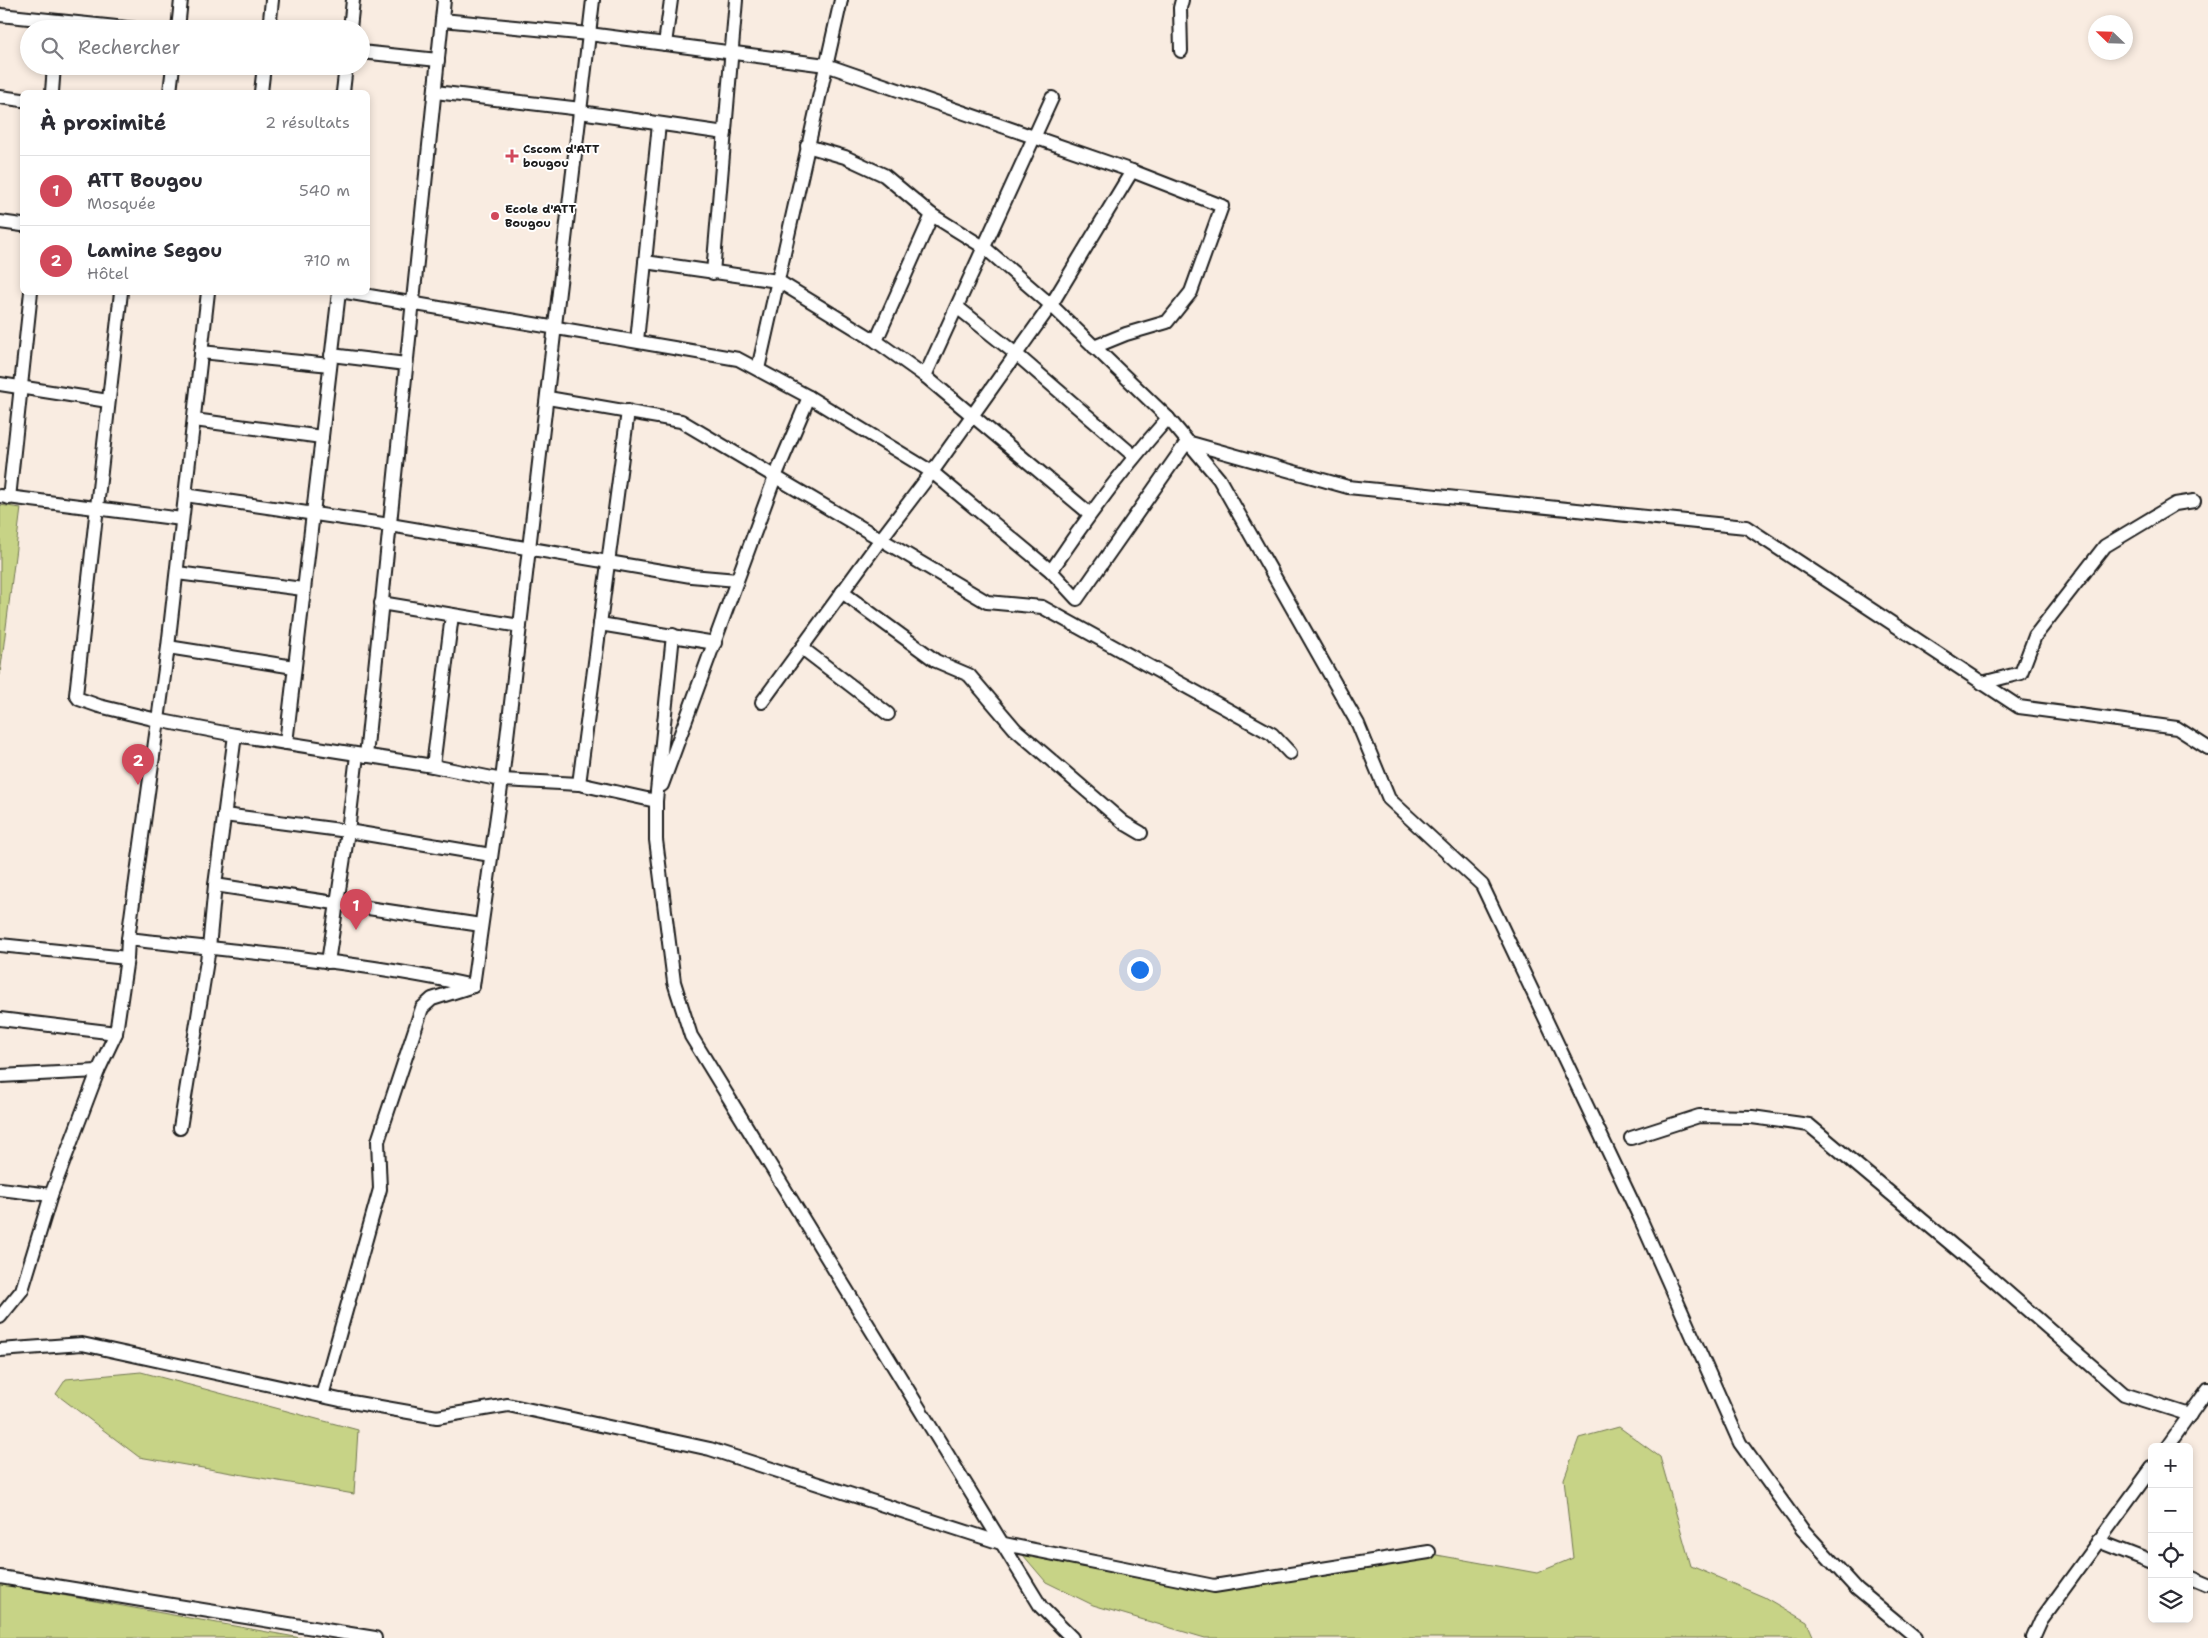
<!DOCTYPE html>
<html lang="fr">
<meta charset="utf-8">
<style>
body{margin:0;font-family:"Shantell Sans",sans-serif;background:#f7f7f7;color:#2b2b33}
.controls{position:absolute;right:15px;bottom:15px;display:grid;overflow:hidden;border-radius:8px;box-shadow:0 2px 8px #0003}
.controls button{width:45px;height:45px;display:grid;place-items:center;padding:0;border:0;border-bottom:1px solid #e1e1e2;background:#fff;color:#2b2b33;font:25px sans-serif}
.compass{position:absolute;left:2088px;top:15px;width:45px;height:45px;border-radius:50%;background:#fff;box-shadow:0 2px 8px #0003;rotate:293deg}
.you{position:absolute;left:1139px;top:969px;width:18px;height:18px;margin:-12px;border:4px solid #fff;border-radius:50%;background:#1a73e8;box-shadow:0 0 0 8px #1a73e833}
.badge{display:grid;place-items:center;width:32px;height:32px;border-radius:50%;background:#d1495b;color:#fff;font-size:16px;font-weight:700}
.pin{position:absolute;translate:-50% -41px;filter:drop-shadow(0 1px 2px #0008)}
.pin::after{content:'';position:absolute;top:26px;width:18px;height:15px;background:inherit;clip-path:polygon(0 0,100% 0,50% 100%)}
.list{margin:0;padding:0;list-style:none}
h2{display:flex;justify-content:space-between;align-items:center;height:65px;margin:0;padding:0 20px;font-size:21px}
h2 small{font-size:16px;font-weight:400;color:#7c7c81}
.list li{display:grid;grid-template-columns:32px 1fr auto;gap:15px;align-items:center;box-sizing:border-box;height:70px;padding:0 20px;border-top:1px solid #e1e1e2}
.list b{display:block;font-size:19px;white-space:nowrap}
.list p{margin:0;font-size:16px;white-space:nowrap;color:#7c7c81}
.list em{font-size:16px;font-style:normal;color:#7c7c81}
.icon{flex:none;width:28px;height:28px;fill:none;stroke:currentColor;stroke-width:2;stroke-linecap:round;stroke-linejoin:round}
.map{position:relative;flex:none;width:2208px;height:1638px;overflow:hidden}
.search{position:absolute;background:#fff;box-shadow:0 2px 8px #0003;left:20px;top:20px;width:350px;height:55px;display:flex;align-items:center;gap:12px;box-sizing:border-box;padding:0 18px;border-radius:28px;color:#7c7c81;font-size:19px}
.panel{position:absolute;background:#fff;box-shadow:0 2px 8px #0003;left:20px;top:90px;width:350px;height:205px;border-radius:8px}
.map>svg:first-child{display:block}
</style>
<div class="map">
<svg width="2208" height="1638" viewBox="0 0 2208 1638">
<rect width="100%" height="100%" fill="#f9ece1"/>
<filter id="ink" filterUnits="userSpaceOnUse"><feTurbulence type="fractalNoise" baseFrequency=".02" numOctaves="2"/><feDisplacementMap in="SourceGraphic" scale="10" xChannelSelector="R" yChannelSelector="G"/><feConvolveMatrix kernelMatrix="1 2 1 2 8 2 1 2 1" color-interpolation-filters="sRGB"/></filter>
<g filter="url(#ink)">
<g fill="#c7d386" stroke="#727851">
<polygon points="0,505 21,508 0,675"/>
<polygon points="141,1372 358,1430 354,1494 139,1457 56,1394 66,1379"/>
<polygon points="1619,1427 1660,1457 1691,1566 1764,1597 1807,1622 1814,1638 1205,1638 1093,1605 1046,1582 1023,1555 1210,1592 1437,1555 1537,1573 1573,1558 1564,1479 1579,1438"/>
<polygon points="0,1584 301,1638 0,1638"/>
</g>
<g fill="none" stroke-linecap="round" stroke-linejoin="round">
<g stroke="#1c1c1c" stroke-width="16">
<g id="minor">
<polyline points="0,15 136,29"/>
<polyline points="442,20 589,34 826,65 1132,171"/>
<polyline points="178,29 181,0"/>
<polyline points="269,29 272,0"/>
<polyline points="350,29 353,0"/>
<polyline points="665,44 671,0"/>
<polyline points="1181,51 1180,8 1182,0"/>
<polyline points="361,52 438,60"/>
<polyline points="52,92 54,66"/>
<polyline points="170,92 173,66"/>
<polyline points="261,92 264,66"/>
<polyline points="343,92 346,66"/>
<polyline points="435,92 581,109"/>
<polyline points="0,97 22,100"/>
<polyline points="580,112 725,133"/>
<polyline points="807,146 845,157 884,175 932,215 985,248 1051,305 1168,418 1219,479 1358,724 1389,799 1482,885 1640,1218 1740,1443 1802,1529 1857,1589 1916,1638"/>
<polyline points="0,222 22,225"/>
<polyline points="645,262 659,124"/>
<polyline points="713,273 736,0"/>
<polyline points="121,292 76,695 79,699 99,706 157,720 235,735 433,766 502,780 579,784 656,801"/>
<path d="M208,292L168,647L128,939C242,952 360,961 473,986"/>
<polyline points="346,292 738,359 809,397 932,472 1051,571 1077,599 1187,442 1348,487 1746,527 2019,707 2177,728 2208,748"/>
<polyline points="957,307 1016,354 1134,456"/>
<polyline points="637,341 645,262 778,281 876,341 925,376 1089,513"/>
<polyline points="876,341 932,215"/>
<polyline points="201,352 330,365"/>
<polyline points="331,355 406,364"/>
<polyline points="758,369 841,0"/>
<polyline points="925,376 1052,98"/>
<polyline points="0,384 108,401"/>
<polyline points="548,398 681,421 987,602 1042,607 1272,734 1290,753"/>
<polyline points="194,420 322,437"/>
<polyline points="185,495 390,525 691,576 737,580"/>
<polyline points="0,496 182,519"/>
<polyline points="9,498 31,292"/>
<path d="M1051,571C1087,517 1125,466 1168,418"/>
<polyline points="177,573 303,589"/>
<polyline points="842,592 936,661 969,675 1015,729 1124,823 1141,833"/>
<polyline points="381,603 520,626"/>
<polyline points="600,624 715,643"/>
<polyline points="673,635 656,801 656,840 674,982 691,1036 1041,1607 1072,1638"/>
<polyline points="168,647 294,667"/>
<polyline points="802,648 888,714"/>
<polyline points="1982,683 2021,673 2035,636 2105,546 2175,504 2194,501"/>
<polyline points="762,702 881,539 932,472 1051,305 1132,171 1222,206 1191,292 1167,322 1126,334 1094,347"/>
<polyline points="286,743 339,292"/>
<polyline points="366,756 444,0"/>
<polyline points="433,766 452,615"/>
<polyline points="579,784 628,411"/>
<polyline points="662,785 775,477 809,397"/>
<polyline points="224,815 348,831 491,855"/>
<polyline points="215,885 481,925"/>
<polyline points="0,945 127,958"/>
<polyline points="328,962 348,831 357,755"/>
<polyline points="0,1019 116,1033"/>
<polyline points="0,1076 98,1071"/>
<polyline points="180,1128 209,948 215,885 235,735"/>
<polyline points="1631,1138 1699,1116 1752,1117 1809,1125 1969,1259 2124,1394 2190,1415"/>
<polyline points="0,1189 51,1195"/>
<polyline points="0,1317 22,1290 51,1195 98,1071 116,1033 127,958 128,939"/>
<polyline points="0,1350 82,1344 340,1400 437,1417 508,1405 710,1449 1004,1544 1214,1586 1429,1552"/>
<polyline points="322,1396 380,1189 378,1141 422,1008 432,999 473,986 502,780 593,0"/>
<polyline points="2167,1447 2208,1389"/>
<polyline points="2098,1541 2152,1562"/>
<polyline points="0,1577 375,1638"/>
<polyline points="2189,1577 2208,1585"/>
<polyline points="2033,1638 2041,1620 2152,1468"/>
</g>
</g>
<use href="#minor" stroke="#fff" stroke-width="12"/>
</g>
</g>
<g fill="#d1495b" stroke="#fff" stroke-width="2">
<path d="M509.5 148.5h5v5h5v5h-5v5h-5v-5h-5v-5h5z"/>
<circle cx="495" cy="216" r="5"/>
</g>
<g text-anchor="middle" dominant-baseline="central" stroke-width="4" stroke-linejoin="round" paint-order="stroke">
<g font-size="12" font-weight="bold" fill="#1c1c1c" stroke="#fff" text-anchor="start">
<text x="523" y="149">Cscom d'ATT<tspan x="523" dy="14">bougou</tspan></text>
<text x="505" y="209">Ecole d'ATT<tspan x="505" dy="14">Bougou</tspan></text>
</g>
</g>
</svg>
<div class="controls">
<button>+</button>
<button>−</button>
<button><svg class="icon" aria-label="locate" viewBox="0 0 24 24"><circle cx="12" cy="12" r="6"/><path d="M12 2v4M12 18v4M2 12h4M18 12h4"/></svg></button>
<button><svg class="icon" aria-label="layers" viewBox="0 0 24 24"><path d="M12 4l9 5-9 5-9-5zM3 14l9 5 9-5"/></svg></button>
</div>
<svg class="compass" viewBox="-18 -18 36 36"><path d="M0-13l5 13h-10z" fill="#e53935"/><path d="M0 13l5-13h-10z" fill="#7c7c81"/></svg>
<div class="you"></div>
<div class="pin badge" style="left:356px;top:930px">1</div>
<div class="pin badge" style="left:138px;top:785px">2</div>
<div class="search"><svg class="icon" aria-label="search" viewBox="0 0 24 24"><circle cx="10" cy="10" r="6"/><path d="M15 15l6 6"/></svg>Rechercher</div>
<section class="panel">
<h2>À proximité<small>2 résultats</small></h2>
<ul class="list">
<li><span class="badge">1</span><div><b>ATT Bougou</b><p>Mosquée</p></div><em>540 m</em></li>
<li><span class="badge">2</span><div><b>Lamine Segou</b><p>Hôtel</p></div><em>710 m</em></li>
</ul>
</section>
</div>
